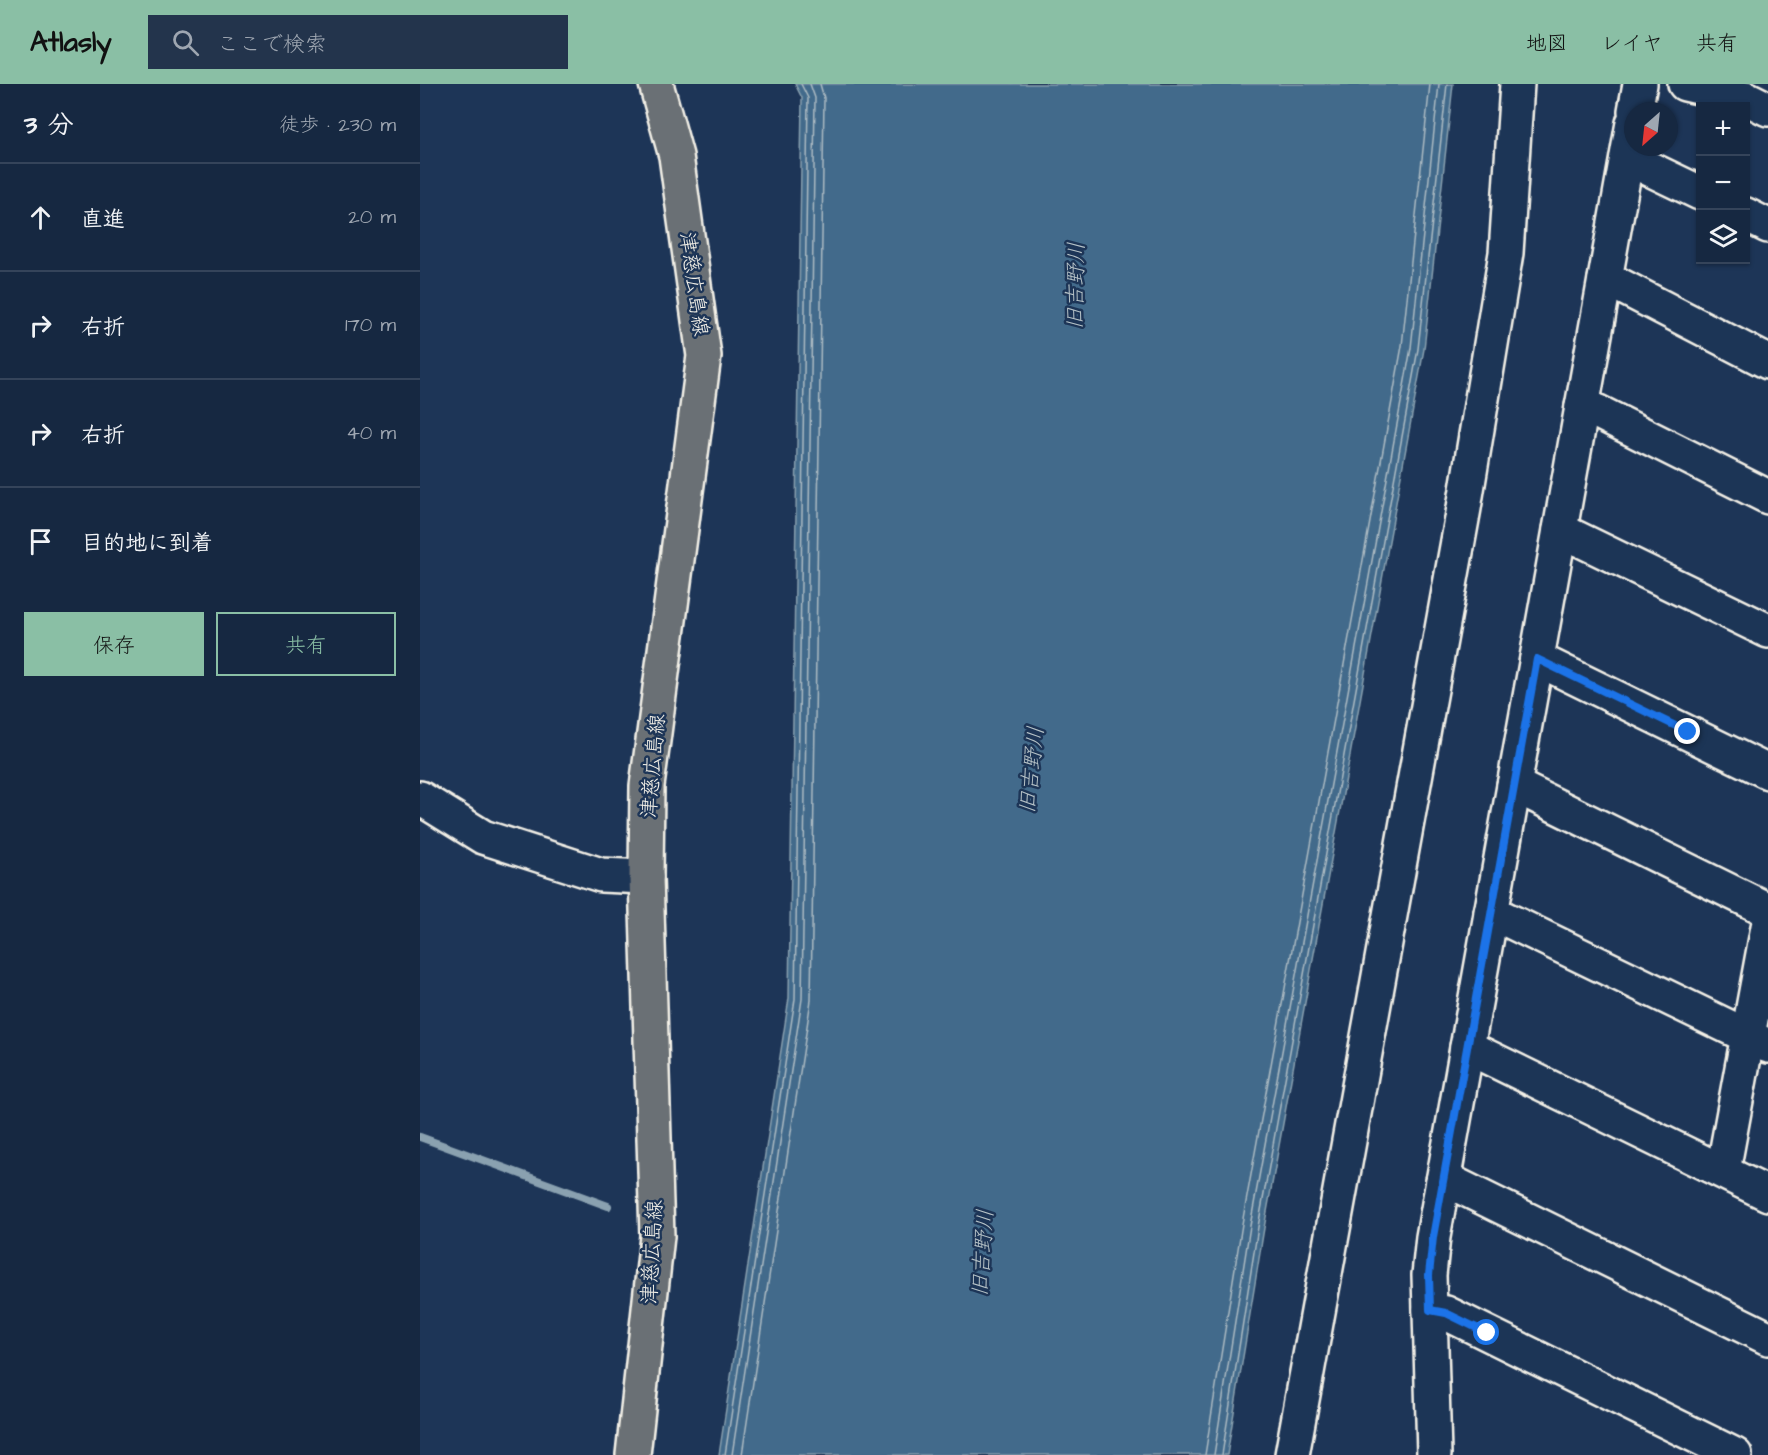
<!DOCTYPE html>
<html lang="ja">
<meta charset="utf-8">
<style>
body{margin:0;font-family:"Architects Daughter","Klee One",sans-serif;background:#23344c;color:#f1f3f6}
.controls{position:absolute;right:18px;top:18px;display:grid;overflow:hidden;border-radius:0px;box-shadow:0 2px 4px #0004}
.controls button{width:54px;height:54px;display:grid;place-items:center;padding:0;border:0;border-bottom:2px solid #35445a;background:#162841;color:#f1f3f6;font:30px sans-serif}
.compass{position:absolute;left:1204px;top:18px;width:54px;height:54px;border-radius:50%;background:#162841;box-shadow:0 2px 4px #0004;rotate:207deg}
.stop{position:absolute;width:18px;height:18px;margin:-14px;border:4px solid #1a73e8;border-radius:50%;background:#fff}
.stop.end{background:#1a73e8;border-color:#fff;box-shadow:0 2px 6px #0008}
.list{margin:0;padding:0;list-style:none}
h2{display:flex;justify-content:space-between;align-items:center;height:78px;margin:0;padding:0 24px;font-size:26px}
h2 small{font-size:20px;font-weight:400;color:#9ea6b1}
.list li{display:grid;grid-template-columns:39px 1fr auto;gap:18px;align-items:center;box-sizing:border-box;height:108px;padding:0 24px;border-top:2px solid #35445a}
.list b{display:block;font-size:22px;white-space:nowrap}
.list em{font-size:20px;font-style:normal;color:#9ea6b1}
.actions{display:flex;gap:12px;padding:18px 24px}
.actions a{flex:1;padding:14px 0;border:2px solid #8abfa5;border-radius:0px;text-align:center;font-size:21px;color:#8abfa5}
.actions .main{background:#8abfa5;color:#111}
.icon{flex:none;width:33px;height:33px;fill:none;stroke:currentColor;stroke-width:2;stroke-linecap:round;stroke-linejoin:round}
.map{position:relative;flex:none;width:1348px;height:1371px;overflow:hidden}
header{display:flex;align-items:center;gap:36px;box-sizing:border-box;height:84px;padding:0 30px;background:#8abfa5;color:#111}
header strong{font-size:28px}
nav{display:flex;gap:33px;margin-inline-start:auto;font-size:21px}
.search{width:420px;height:54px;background:#23344c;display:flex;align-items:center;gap:15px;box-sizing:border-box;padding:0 21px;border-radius:0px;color:#9ea6b1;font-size:22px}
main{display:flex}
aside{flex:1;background:#162841}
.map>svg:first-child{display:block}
</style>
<header>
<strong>Atlasly</strong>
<div class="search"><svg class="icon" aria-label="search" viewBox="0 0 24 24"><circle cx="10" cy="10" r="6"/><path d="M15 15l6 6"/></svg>ここで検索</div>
<nav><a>地図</a><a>レイヤ</a><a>共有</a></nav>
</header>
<main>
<aside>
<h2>3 分<small>徒歩 · 230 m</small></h2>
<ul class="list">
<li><svg class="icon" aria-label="ahead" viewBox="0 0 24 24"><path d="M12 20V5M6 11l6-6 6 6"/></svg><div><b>直進</b></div><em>20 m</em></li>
<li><svg class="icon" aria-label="right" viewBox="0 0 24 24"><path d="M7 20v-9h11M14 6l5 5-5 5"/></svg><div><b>右折</b></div><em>170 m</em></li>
<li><svg class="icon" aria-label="right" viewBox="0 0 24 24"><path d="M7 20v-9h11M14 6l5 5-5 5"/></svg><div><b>右折</b></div><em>40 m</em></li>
<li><svg class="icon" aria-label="arrive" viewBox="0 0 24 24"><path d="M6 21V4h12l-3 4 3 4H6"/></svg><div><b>目的地に到着</b></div></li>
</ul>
<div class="actions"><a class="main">保存</a><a>共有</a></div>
</aside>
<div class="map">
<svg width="1348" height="1371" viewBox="0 0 1348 1371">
<rect width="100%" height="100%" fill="#1d3557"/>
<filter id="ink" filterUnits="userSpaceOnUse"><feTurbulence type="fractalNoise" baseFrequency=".0167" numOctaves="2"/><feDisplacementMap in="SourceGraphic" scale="12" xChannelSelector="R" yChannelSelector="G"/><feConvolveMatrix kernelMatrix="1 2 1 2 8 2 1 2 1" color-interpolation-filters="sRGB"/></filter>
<g filter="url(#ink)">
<polygon fill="#436b8b" stroke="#8aa1b0" stroke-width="1.5" points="375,0 1033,0 1004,265 844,1144 807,1371 299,1371 369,914 382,14"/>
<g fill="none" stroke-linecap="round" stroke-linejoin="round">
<g stroke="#adbbc3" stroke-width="1.5">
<polyline points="305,1371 375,915 388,14 381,0"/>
<polyline points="312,1371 382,915 395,14 390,0"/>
<polyline points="322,1371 391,916 404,14 400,0"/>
<polyline points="785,1371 822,1140 982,262 1010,0"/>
<polyline points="794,1371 830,1142 991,264 1019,0"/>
<polyline points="802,1371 838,1143 998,265 1027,0"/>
</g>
<polyline stroke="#8aa1b0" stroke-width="8" points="0,1053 188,1122"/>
<g stroke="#f4f1e8" stroke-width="38">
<g id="minor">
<polyline points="1265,0 1326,14 1348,25"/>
<polyline points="1215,27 1220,0"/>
<polyline points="1207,74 1280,109"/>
<polyline points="1326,131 1348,142"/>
<polyline points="1185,196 1197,200 1348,278"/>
<polyline points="1162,323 1176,327 1348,413"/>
<polyline points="1140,446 1348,547"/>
<polyline points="1117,575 1348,688"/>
<polyline points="1094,701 1348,826"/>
<polyline points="0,714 63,753 181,791 226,793"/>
<polyline points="1071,828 1348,962"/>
<polyline points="1047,963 1348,1110"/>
<polyline points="1303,1087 1348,843"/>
<polyline points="1023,1097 1033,1099 1348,1254"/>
<polyline points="1010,1226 1026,1229 1315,1371"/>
<polyline points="872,1371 1044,424 1086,169 1097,0"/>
<polyline points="1014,1371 1009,1191 1013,1153 1213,39"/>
</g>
</g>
<g stroke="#f4f1e8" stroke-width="38">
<polyline id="major" points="213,1371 237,1152 226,793 227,702 284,272 256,72 236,0"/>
</g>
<use href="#minor" stroke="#1d3557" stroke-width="33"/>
<use href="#major" stroke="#6a7074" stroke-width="33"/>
</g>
</g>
<g fill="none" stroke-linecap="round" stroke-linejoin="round" filter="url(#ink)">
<polyline stroke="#1a73e8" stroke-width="8" points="1067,1249 1026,1229 1010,1226 1009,1191 1013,1153 1117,575 1268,648"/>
</g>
<g text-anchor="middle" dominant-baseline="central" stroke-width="5" stroke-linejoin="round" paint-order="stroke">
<g font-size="21" fill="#f4f1e8" stroke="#1d3557">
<text transform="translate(274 200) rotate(82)">津慈広島線</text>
<text transform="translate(233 682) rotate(-85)">津慈広島線</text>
<text transform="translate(232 1168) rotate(-87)">津慈広島線</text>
</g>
<g font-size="22" font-style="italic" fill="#b6c2c7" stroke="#1d3557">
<text transform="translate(656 202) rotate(-89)">旧吉野川</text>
<text transform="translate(612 686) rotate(-84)">旧吉野川</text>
<text transform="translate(563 1169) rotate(-86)">旧吉野川</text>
</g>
</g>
</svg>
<div class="controls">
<button>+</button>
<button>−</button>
<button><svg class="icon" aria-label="layers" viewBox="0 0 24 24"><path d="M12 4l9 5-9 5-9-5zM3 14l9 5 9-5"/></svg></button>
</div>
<svg class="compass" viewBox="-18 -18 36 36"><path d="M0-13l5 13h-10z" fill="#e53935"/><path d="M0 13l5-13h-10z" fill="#9ea6b1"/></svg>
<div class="stop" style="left:1067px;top:1249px"></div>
<div class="stop end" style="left:1268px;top:648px"></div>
</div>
</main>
